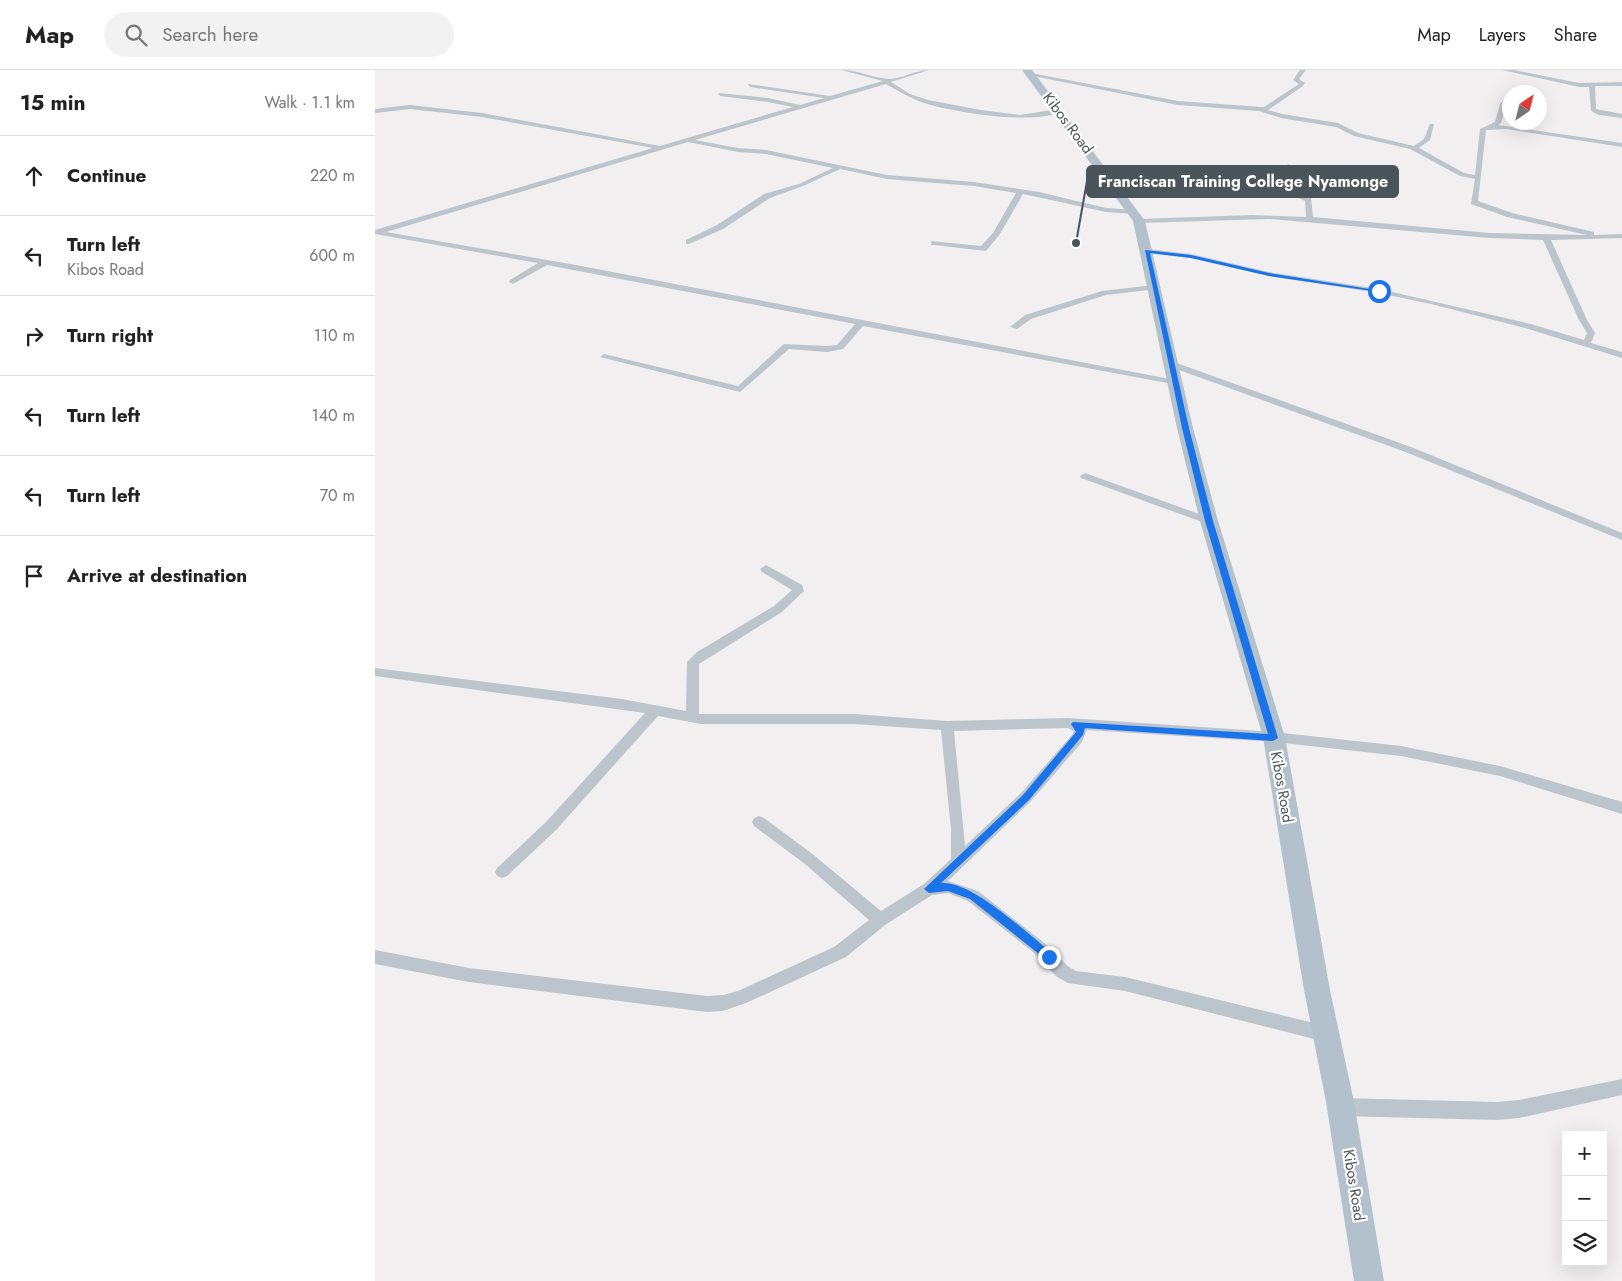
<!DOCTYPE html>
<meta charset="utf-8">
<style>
body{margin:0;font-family:Jost,sans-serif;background:#f2f2f2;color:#222}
.controls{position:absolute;right:15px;bottom:15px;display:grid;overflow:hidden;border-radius:0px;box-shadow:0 5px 20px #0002}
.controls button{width:45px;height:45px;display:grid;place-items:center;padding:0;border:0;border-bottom:1px solid #e0e0e0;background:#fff;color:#222;font:25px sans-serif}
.compass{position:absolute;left:1127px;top:15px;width:45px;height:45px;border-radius:50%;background:#fff;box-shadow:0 5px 20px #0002;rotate:35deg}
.stop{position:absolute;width:15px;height:15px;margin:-11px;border:4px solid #1a73e8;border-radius:50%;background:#fff}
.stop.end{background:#1a73e8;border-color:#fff;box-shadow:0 1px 5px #0008}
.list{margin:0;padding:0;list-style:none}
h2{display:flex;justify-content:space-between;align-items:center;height:65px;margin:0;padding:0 20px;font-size:21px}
h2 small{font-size:16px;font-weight:400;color:#767676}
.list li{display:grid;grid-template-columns:32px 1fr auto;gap:15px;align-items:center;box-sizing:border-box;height:80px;padding:0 20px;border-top:1px solid #e0e0e0}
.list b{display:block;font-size:19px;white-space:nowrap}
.list p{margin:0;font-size:16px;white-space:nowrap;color:#767676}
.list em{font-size:16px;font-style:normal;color:#767676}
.icon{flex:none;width:28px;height:28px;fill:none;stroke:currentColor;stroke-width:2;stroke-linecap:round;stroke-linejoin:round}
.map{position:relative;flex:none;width:1247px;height:1211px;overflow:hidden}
header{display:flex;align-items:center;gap:30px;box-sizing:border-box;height:70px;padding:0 25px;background:#fff;border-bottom:1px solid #e0e0e0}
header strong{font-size:24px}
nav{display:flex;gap:28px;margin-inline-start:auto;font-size:18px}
.search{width:350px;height:45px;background:#f2f2f2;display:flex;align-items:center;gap:12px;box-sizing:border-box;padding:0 18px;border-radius:28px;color:#767676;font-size:19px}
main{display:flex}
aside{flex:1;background:#fff}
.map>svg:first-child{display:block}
</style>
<header>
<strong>Map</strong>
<div class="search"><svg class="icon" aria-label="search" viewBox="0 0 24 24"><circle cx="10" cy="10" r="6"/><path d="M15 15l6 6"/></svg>Search here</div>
<nav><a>Map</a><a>Layers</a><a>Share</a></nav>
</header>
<main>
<aside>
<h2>15 min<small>Walk · 1.1 km</small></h2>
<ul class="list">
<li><svg class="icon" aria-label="ahead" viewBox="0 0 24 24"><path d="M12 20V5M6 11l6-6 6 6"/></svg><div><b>Continue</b></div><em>220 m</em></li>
<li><svg class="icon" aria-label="left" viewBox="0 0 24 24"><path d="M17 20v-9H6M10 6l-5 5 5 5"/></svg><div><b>Turn left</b><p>Kibos Road</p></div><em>600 m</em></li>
<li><svg class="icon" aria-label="right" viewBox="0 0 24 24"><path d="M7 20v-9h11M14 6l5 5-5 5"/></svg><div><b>Turn right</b></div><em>110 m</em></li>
<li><svg class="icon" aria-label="left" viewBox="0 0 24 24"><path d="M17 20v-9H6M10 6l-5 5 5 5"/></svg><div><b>Turn left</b></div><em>140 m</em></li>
<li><svg class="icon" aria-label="left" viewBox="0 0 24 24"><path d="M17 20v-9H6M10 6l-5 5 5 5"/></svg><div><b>Turn left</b></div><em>70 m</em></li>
<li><svg class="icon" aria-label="arrive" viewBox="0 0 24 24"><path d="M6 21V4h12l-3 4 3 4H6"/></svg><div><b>Arrive at destination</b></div></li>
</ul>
</aside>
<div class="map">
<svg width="1247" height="1211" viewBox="0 0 1247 1211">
<rect width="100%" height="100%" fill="#f2eff0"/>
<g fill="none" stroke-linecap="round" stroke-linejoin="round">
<g fill="#bcc5cb" fill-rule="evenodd">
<path d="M466,0C483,0 498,8 514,9C527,9 540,0 554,0L516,12L535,24L553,30L606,40L645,45L683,39L686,41C661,56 577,42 549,33C535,28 523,21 511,14L320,70L363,78L391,80L512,105L599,112L664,122L731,138L759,140L763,142L759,144L731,142L648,124L625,164L611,181L559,175H556V171L606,176L618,163L641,123L599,116L512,109L465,99L428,116L395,128L348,159L314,174H311V170L342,155L389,124L424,114L458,98L391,84L363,82L313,72L11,162L201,195L800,310L803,311V315L488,256L468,279L452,282L414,279L365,322L225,287L229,284L363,316L409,274L452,276L462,275L480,254L172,195L138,214L134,212L135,210L163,193L0,164V160L278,78L107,47L35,39L0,43V39L35,35L107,43L285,76L418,37L393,32L345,26L343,23L393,28L425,35L449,28L375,17L373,14L455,26L508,11Z"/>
<polygon points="925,0 931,0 924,9 930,13 928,16 893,40 907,44 963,53 983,63 1039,76 1049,69 1055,54 1059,54 1055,70 1044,78 1089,103 1100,105 1105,59 1120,52 1125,34 1134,23 1134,29 1126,53 1123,55 1247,73 1247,77 1132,59 1111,60 1103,131 1137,143 1219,162 1219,165 1247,164 1247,168 1176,170 1212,250 1220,263 1216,273 1247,282 1247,288 1150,258 1056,234 1004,223 894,206 816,188 769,183 768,181 772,179 816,184 894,202 1004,219 1156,254 1209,270 1212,263 1204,250 1168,170 1115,168 894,149 764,153 760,151 764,149 878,145 931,147 930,131 896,115 913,94 916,96 904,114 936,128 938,147 1115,163 1212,165 1132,147 1096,134 1100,109 1085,106 1035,79 979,66 961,57 906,48 884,41 803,35 653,5 656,3 803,31 885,37 889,37 924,14 918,10"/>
<polygon points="1127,0 1139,0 1204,13 1247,12 1247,16 1220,16 1221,39 1247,44 1247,48 1224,45 1216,41 1214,17 1204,17"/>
<polygon points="779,215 783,217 782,219 731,225 656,249 642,259 635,257 650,245 727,221"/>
<polygon points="796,291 1036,377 1247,463 1247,470 1028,381 793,296 791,294"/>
<polygon points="710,403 838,449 839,451 838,453 830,453 706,408 705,406"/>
<path d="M391,495L427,515L429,521L407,542L324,594V644H479L572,651L693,648L899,662L1026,676L1125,696L1247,732V744L1125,706L1026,686L899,672L712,660L707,672L656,731L573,811L603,821L668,872L694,897L701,901L750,907L951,956L957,958L959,964L957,970L951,972L750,921L693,913L682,907L658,882L593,831L573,823L557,825L510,855L471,887L371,933L348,941L332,942L94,912L0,894V880L94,898L332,926L348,925L363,921L459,877L494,850L430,794L379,756L377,752L379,748L384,746L389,748L440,786L506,841L549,814L576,789V759L566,660L479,654H326L283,646L181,760L132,806L127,808L122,806L120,802L122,798L171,752L270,643L0,606V598L247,629L311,641L312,592L322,582L399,536L417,520L387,502L385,499ZM693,658L699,661L697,665L646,723L590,776L579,661Z"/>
<polygon points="1247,1009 1247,1025 1144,1048 1122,1050 966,1046 960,1043 957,1037 960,1031 966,1028 1122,1032 1144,1030"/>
</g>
<polygon fill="#b2c1cb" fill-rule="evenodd" points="647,0 657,0 770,151 818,358 843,451 910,667 955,920 979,1032 1009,1211 979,1211 951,1032 929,920 888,667 825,451 802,358 758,151"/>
</g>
<path fill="#1a73e8" d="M770,180L816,185L894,203L1007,221L1004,222L894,206L816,188L775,183L814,358L838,451L903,668L898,671L710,658L708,665L654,730L566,813C597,810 654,865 678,884V890L674,892L595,829L573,821L554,823L549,819L648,725L701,662L696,654L698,652L893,664L830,451L807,358Z"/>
<g text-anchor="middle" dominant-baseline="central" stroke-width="4.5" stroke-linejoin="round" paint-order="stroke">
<g font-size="15" fill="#49545b" stroke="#fff">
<text transform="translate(693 53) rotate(53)">Kibos Road</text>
<text transform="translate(907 717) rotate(80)">Kibos Road</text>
<text transform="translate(979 1115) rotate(81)">Kibos Road</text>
</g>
</g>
<path fill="none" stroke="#49545b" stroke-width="2" d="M701 173L712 111"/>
<circle fill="#49545b" stroke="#fff" stroke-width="2" cx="701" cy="173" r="5"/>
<rect fill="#49545b" stroke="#49545b" stroke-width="2" x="712" y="96" width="311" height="31" rx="5"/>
<g font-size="16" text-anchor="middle" font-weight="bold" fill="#fff">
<text x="868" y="117">Franciscan Training College Nyamonge</text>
</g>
</svg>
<div class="controls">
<button>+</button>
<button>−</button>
<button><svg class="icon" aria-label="layers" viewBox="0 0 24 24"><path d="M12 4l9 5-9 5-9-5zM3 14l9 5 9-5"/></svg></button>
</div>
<svg class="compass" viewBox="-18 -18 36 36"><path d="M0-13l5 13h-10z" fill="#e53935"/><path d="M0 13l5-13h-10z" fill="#767676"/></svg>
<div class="stop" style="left:1004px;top:221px"></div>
<div class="stop end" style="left:674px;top:887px"></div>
</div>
</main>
